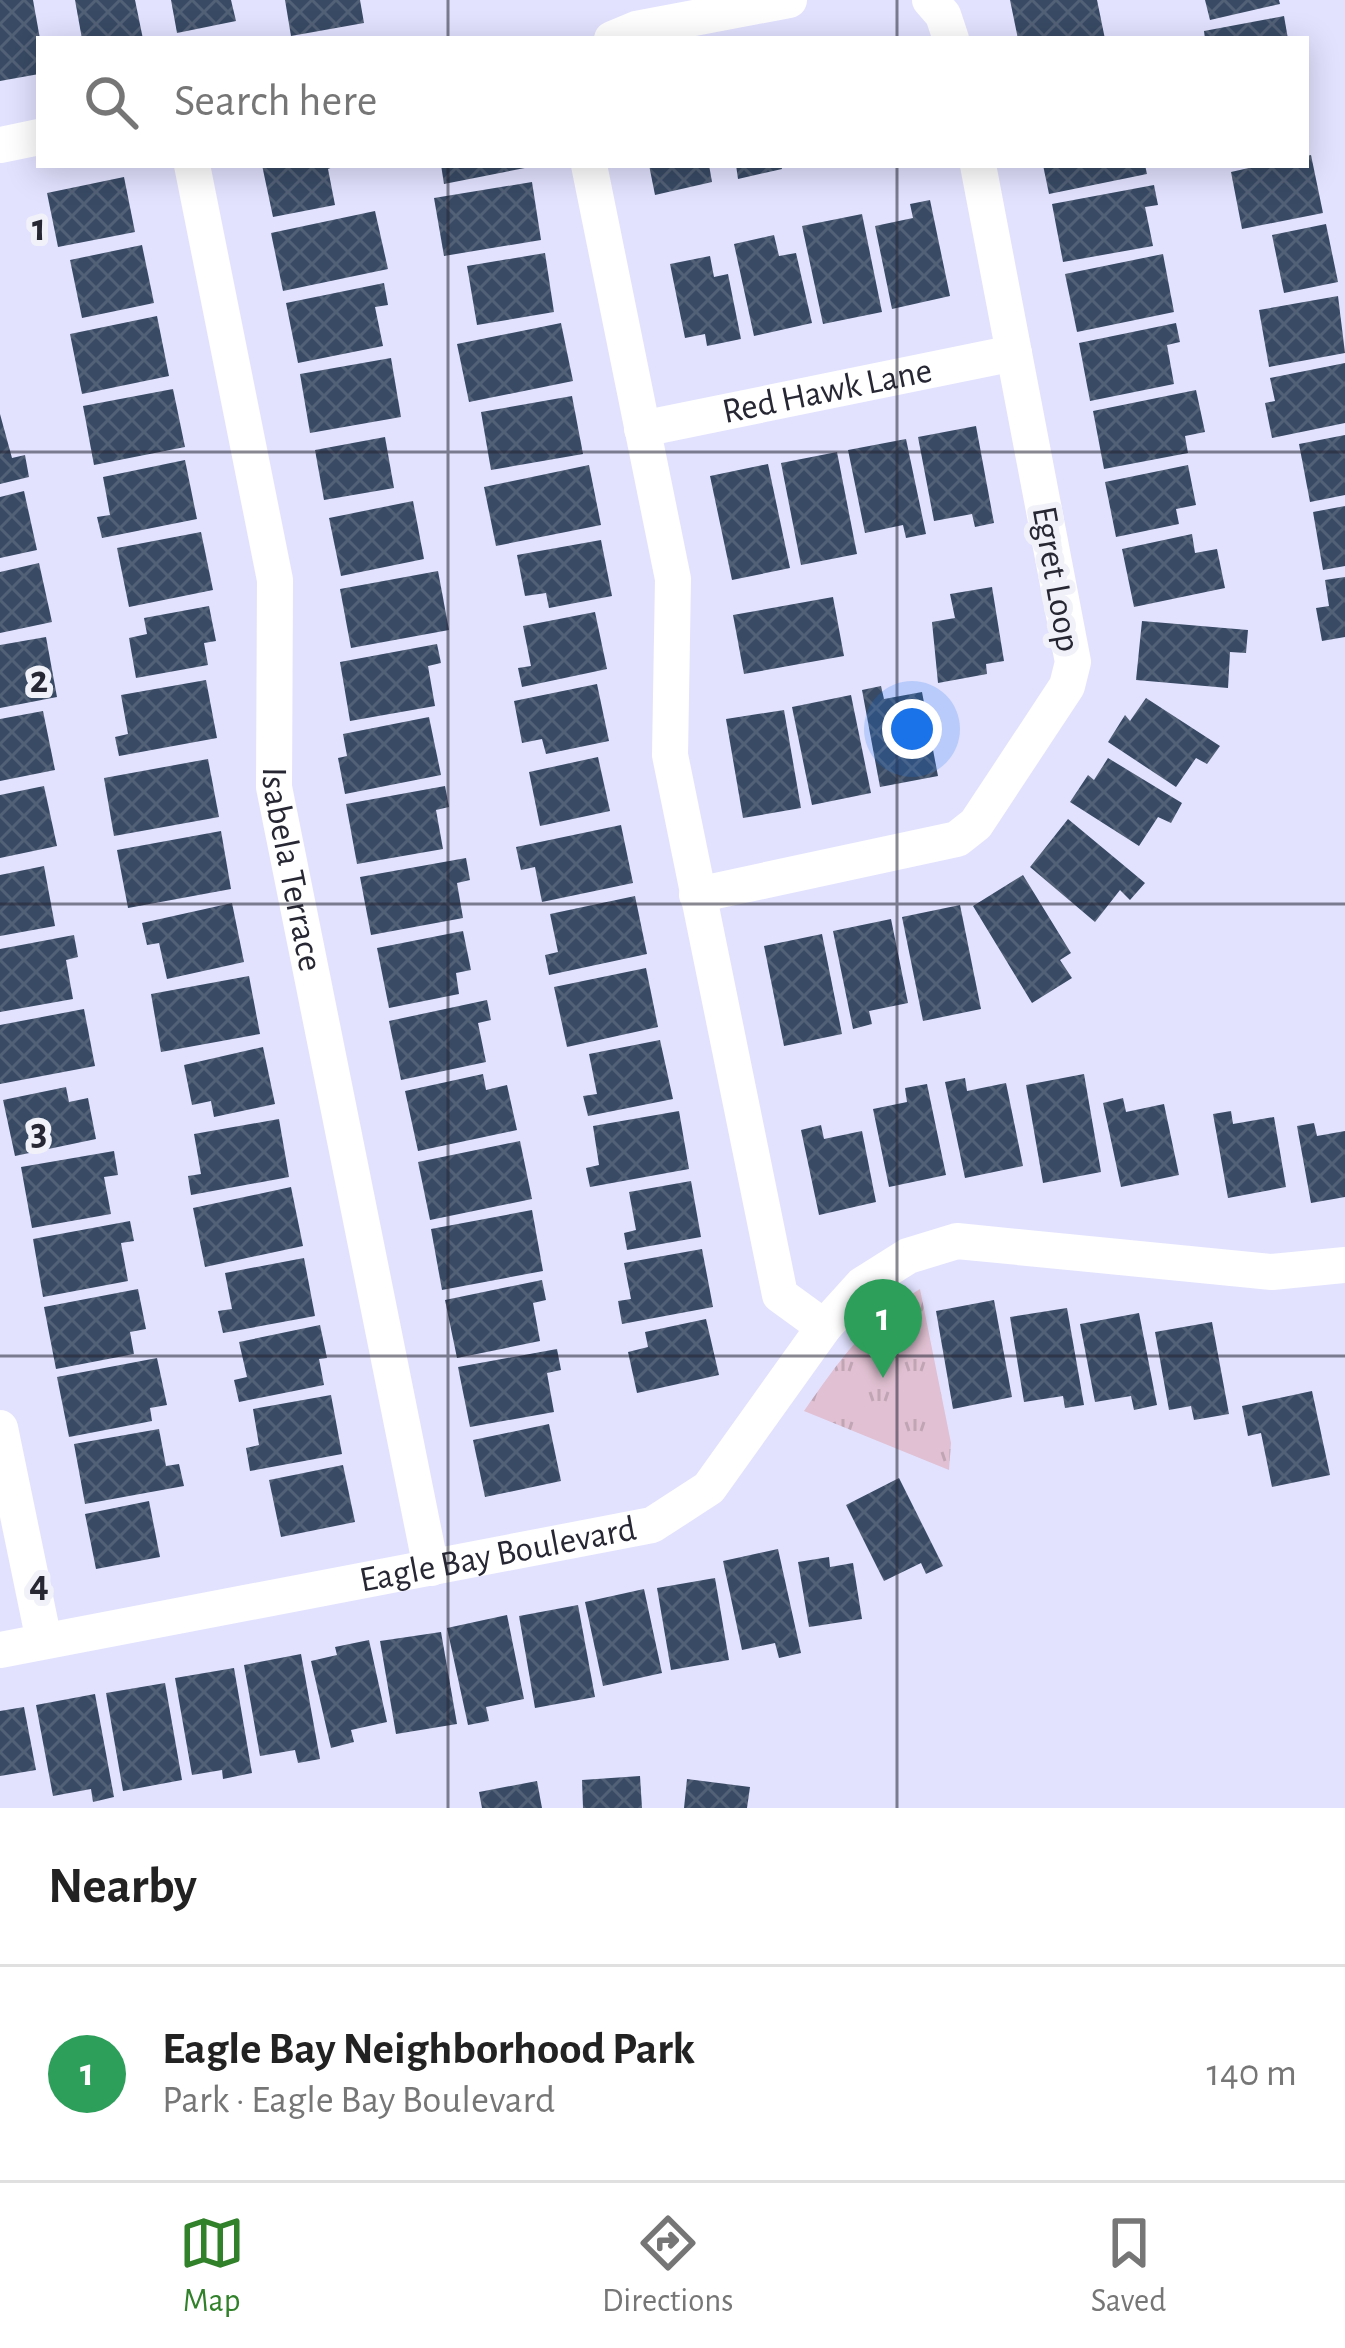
<!DOCTYPE html>
<meta charset="utf-8">
<style>
body{margin:0;font-family:"Alegreya Sans",sans-serif;background:#f2f2f2;color:#222}
.you{position:absolute;left:912px;top:729px;width:42px;height:42px;margin:-30px;border:9px solid #fff;border-radius:50%;background:#1a73e8;box-shadow:0 0 0 18px #1a73e833}
.badge{display:grid;place-items:center;width:78px;height:78px;border-radius:50%;background:#31802a;color:#fff;font-size:39px;font-weight:700}
.pin{position:absolute;translate:-50% -99px;filter:drop-shadow(0 3px 6px #0008)}
.pin::after{content:'';position:absolute;top:63px;width:42px;height:36px;background:inherit;clip-path:polygon(0 0,100% 0,50% 100%)}
.list{margin:0;padding:0;list-style:none}
h2{display:flex;justify-content:space-between;align-items:center;height:156px;margin:0;padding:0 48px;font-size:51px}
h2 small{font-size:39px;font-weight:400;color:#767676}
.list li{display:grid;grid-template-columns:78px 1fr auto;gap:36px;align-items:center;box-sizing:border-box;height:216px;padding:0 48px;border-top:3px solid #e0e0e0}
.list b{display:block;font-size:45px;white-space:nowrap}
.list p{margin:0;font-size:39px;white-space:nowrap;color:#767676}
.list em{font-size:39px;font-style:normal;color:#767676}
.icon{flex:none;width:66px;height:66px;fill:none;stroke:currentColor;stroke-width:2;stroke-linecap:round;stroke-linejoin:round}
.map{position:relative;flex:none;width:1345px;height:1808px;overflow:hidden}
.search{position:absolute;background:#fff;box-shadow:0 6px 30px #0003;left:36px;right:36px;top:36px;height:132px;display:flex;align-items:center;gap:30px;box-sizing:border-box;padding:0 42px;border-radius:0px;color:#767676;font-size:45px}
.sheet{height:372px;background:#fff}
nav{display:flex;justify-content:space-around;align-items:center;box-sizing:border-box;height:168px;border-top:3px solid #e0e0e0;background:#fff;font-size:33px;color:#767676}
nav a{display:grid;justify-items:center;gap:6px}
nav .on{color:#31802a}
.map>svg:first-child{display:block}
</style>
<div class="map">
<svg width="1345" height="1808" viewBox="0 0 1345 1808">
<defs>
<pattern id="park-tufts" width="24" height="20" patternUnits="userSpaceOnUse" patternTransform="scale(3)"><rect width="24" height="20" fill="#e0c0d2"/><path d="M3 7l-1-3M5 7V3M7 7l1-3M15 17l-1-3M17 17v-4M19 17l1-3" fill="none" stroke="#c0a5b5"/></pattern>
<pattern id="building-cross-hatch" width="8" height="8" patternUnits="userSpaceOnUse" patternTransform="scale(3)"><rect width="8" height="8" fill="#384a64"/><path d="M0 0l8 8M0 8l8-8" fill="none" stroke="#536177"/></pattern>
</defs>
<rect width="100%" height="100%" fill="#e2e2ff"/>
<path fill="url(#park-tufts)" d="M920,1289L951,1443L949,1470L804,1411C840,1360 866,1321 920,1289Z"/>
<g fill="url(#building-cross-hatch)">
<polygon points="0,0 33,0 40,39 39,74 0,81"/>
<polygon points="75,0 135,0 143,39 82,39"/>
<polygon points="171,0 231,0 236,21 177,33"/>
<polygon points="285,0 360,0 364,23 291,36"/>
<polygon points="1010,0 1097,0 1105,39 1018,39"/>
<polygon points="1205,0 1279,0 1280,4 1210,20"/>
<polygon points="1284,16 1288,39 1205,39 1204,31"/>
<polygon points="1311,155 1323,213 1242,229 1231,172 1262,165 1306,165 1306,156"/>
<polygon points="262,165 338,165 328,169 335,205 273,217"/>
<polygon points="441,165 530,165 530,167 444,184"/>
<polygon points="649,165 709,165 712,182 655,195"/>
<polygon points="736,165 781,165 782,169 738,179"/>
<polygon points="1043,165 1145,165 1147,174 1049,194"/>
<polygon points="124,177 135,232 58,247 47,193"/>
<polygon points="532,182 541,240 444,256 434,198"/>
<polygon points="1154,185 1158,205 1145,207 1153,246 1063,262 1052,204"/>
<polygon points="930,200 950,296 892,309 875,226 913,218 910,204"/>
<polygon points="375,211 388,269 283,291 271,233"/>
<polygon points="862,214 882,312 823,324 802,226"/>
<polygon points="1326,224 1338,282 1284,293 1272,235"/>
<polygon points="774,235 779,256 796,253 812,323 754,336 734,244"/>
<polygon points="142,245 154,303 82,318 70,260"/>
<polygon points="545,253 554,312 477,325 467,266"/>
<polygon points="1163,254 1174,312 1077,332 1065,274"/>
<polygon points="710,256 714,277 728,274 741,339 707,346 705,334 685,338 670,264"/>
<polygon points="384,283 388,305 375,307 383,346 298,363 286,303"/>
<polygon points="1338,296 1345,353 1269,367 1259,310"/>
<polygon points="157,316 169,376 82,394 70,334"/>
<polygon points="561,323 573,381 469,402 457,344"/>
<polygon points="1176,323 1180,342 1167,345 1174,384 1090,401 1079,343"/>
<polygon points="391,358 401,417 310,433 300,374"/>
<polygon points="1345,363 1345,423 1272,438 1265,403 1275,401 1270,378"/>
<polygon points="173,389 185,447 94,465 83,406"/>
<polygon points="1196,390 1205,432 1185,436 1188,453 1104,469 1093,411"/>
<polygon points="572,396 583,454 491,470 481,412"/>
<polygon points="0,414 12,458 25,455 29,477 0,484"/>
<polygon points="976,426 994,523 975,527 972,514 934,521 918,437"/>
<polygon points="1345,435 1345,495 1310,502 1299,444"/>
<polygon points="385,437 394,488 324,500 315,450"/>
<polygon points="906,439 926,534 906,538 903,525 865,533 848,450"/>
<polygon points="837,452 857,554 801,565 781,463"/>
<polygon points="185,460 197,519 102,538 97,517 110,515 103,477"/>
<polygon points="768,464 790,568 732,580 710,476"/>
<polygon points="589,465 601,525 496,546 484,487"/>
<polygon points="1188,465 1196,505 1176,509 1179,524 1116,537 1105,482"/>
<polygon points="24,491 37,550 0,558 0,497"/>
<polygon points="413,501 424,559 341,576 329,518"/>
<polygon points="1345,506 1345,566 1323,570 1313,512"/>
<polygon points="201,532 213,590 129,607 117,548"/>
<polygon points="1192,534 1195,553 1217,549 1225,588 1134,607 1122,549"/>
<polygon points="601,540 612,596 549,608 546,593 525,596 517,555"/>
<polygon points="39,563 52,622 0,633 0,572"/>
<polygon points="438,571 449,630 351,648 340,589"/>
<polygon points="1345,577 1345,637 1322,641 1316,608 1329,606 1325,580"/>
<polygon points="992,587 1004,661 986,664 987,674 938,683 932,622 955,618 950,594"/>
<polygon points="833,597 844,656 744,674 733,615"/>
<polygon points="209,606 216,641 204,643 208,665 136,678 129,638 147,634 144,618"/>
<polygon points="595,612 607,669 522,687 518,668 531,666 523,626"/>
<polygon points="1142,621 1248,630 1246,653 1230,652 1228,688 1136,680"/>
<polygon points="46,637 57,697 0,708 0,645"/>
<polygon points="437,644 441,663 428,666 435,706 350,721 340,662"/>
<polygon points="206,680 217,738 119,756 115,737 128,734 121,695"/>
<polygon points="597,684 609,741 546,754 542,739 522,743 514,701"/>
<polygon points="881,686 884,699 922,692 938,776 880,787 862,690"/>
<polygon points="851,695 871,793 812,805 792,707"/>
<polygon points="1146,698 1220,746 1207,764 1196,758 1176,787 1108,742 1125,715 1130,721"/>
<polygon points="784,710 801,808 743,818 726,719"/>
<polygon points="43,711 55,770 0,781 0,719"/>
<polygon points="429,717 441,775 345,794 338,758 347,756 343,734"/>
<polygon points="598,757 610,811 540,826 529,772"/>
<polygon points="1108,758 1182,803 1171,823 1158,817 1139,846 1070,802 1088,775 1094,780"/>
<polygon points="208,759 219,817 114,836 104,778"/>
<polygon points="44,786 57,846 0,858 0,795"/>
<polygon points="445,786 449,807 436,810 443,849 357,864 346,804"/>
<polygon points="1068,819 1145,883 1130,900 1120,890 1095,922 1030,867"/>
<polygon points="621,825 633,883 542,902 535,867 521,870 516,847"/>
<polygon points="221,831 231,889 128,908 117,850"/>
<polygon points="466,858 470,880 457,883 463,918 371,935 360,877"/>
<polygon points="44,866 55,926 0,936 0,875"/>
<polygon points="1023,875 1071,953 1060,960 1072,978 1032,1003 973,906"/>
<polygon points="635,896 647,954 549,975 545,955 558,952 550,914"/>
<polygon points="232,903 244,962 167,979 159,943 147,945 142,923"/>
<polygon points="960,905 981,1009 923,1021 902,917"/>
<polygon points="891,919 908,1003 869,1011 872,1024 853,1029 833,931"/>
<polygon points="463,931 471,970 456,973 459,994 389,1008 377,948"/>
<polygon points="822,934 842,1034 784,1046 764,946"/>
<polygon points="74,935 78,957 66,960 73,999 0,1012 0,949"/>
<polygon points="646,968 658,1027 567,1047 554,987"/>
<polygon points="249,976 260,1034 161,1052 151,994"/>
<polygon points="487,1000 491,1020 478,1023 486,1062 401,1080 389,1021"/>
<polygon points="84,1009 95,1066 0,1084 0,1025"/>
<polygon points="660,1040 673,1099 588,1116 583,1096 597,1094 589,1054"/>
<polygon points="263,1047 275,1104 214,1117 211,1101 192,1105 184,1065"/>
<polygon points="483,1074 486,1090 507,1085 517,1130 418,1151 405,1091"/>
<polygon points="1084,1074 1101,1172 1043,1183 1026,1085"/>
<polygon points="965,1078 967,1091 1006,1083 1023,1166 965,1178 945,1082"/>
<polygon points="927,1084 946,1175 889,1187 873,1109 907,1102 905,1088"/>
<polygon points="66,1087 69,1102 88,1098 96,1139 15,1156 3,1100"/>
<polygon points="1123,1098 1126,1112 1164,1104 1179,1175 1121,1187 1103,1103"/>
<polygon points="679,1111 689,1169 590,1187 586,1168 599,1165 593,1126"/>
<polygon points="1231,1111 1233,1124 1274,1117 1286,1187 1228,1198 1213,1114"/>
<polygon points="279,1119 289,1177 191,1195 188,1176 201,1174 194,1134"/>
<polygon points="1314,1123 1317,1136 1345,1131 1345,1197 1311,1203 1297,1126"/>
<polygon points="821,1125 824,1139 862,1131 876,1202 819,1215 801,1130"/>
<polygon points="520,1141 532,1199 430,1220 418,1162"/>
<polygon points="114,1151 118,1175 104,1177 111,1214 32,1228 21,1167"/>
<polygon points="691,1181 701,1237 627,1250 624,1233 636,1230 629,1192"/>
<polygon points="291,1187 303,1246 205,1267 193,1208"/>
<polygon points="532,1210 543,1271 442,1290 431,1229"/>
<polygon points="130,1221 134,1241 121,1243 128,1281 43,1297 33,1239"/>
<polygon points="702,1249 713,1307 622,1324 618,1301 631,1299 624,1263"/>
<polygon points="304,1258 315,1316 223,1333 218,1311 232,1309 225,1273"/>
<polygon points="542,1280 546,1300 533,1303 540,1341 457,1358 445,1300"/>
<polygon points="138,1289 146,1329 130,1332 134,1354 56,1369 44,1307"/>
<polygon points="994,1300 1012,1397 953,1409 936,1311"/>
<polygon points="1067,1308 1084,1405 1065,1408 1063,1396 1024,1402 1010,1317"/>
<polygon points="1139,1313 1157,1405 1134,1410 1131,1396 1095,1402 1080,1324"/>
<polygon points="706,1319 719,1375 637,1393 628,1352 648,1347 645,1332"/>
<polygon points="1212,1322 1229,1414 1194,1420 1191,1406 1169,1410 1155,1332"/>
<polygon points="320,1325 327,1358 319,1359 324,1385 239,1402 234,1380 247,1377 239,1342"/>
<polygon points="557,1349 561,1370 547,1373 554,1412 470,1427 458,1367"/>
<polygon points="157,1358 167,1405 150,1408 152,1421 69,1437 57,1377"/>
<polygon points="1312,1391 1330,1475 1272,1487 1261,1433 1248,1436 1242,1406"/>
<polygon points="331,1395 342,1454 250,1471 246,1448 259,1445 253,1409"/>
<polygon points="549,1424 561,1481 485,1497 473,1440"/>
<polygon points="159,1429 166,1466 179,1464 184,1486 85,1504 74,1444"/>
<polygon points="343,1465 355,1522 281,1537 269,1480"/>
<polygon points="899,1478 943,1566 926,1574 921,1563 884,1581 846,1505"/>
<polygon points="149,1501 160,1557 96,1569 85,1514"/>
<polygon points="778,1549 801,1653 779,1658 775,1643 742,1650 723,1561"/>
<polygon points="829,1557 830,1567 853,1563 862,1619 809,1627 798,1562"/>
<polygon points="715,1578 729,1660 671,1670 657,1588"/>
<polygon points="644,1589 662,1673 603,1686 585,1602"/>
<polygon points="578,1605 595,1697 535,1708 519,1616"/>
<polygon points="507,1615 524,1699 486,1707 489,1721 468,1725 447,1628"/>
<polygon points="441,1632 457,1724 396,1734 380,1641"/>
<polygon points="369,1640 387,1722 351,1730 354,1742 331,1748 311,1661 337,1655 335,1647"/>
<polygon points="301,1654 320,1759 298,1763 295,1750 260,1756 244,1665"/>
<polygon points="234,1668 252,1773 223,1779 222,1770 192,1775 175,1678"/>
<polygon points="165,1683 182,1780 123,1791 106,1693"/>
<polygon points="95,1694 114,1797 93,1802 91,1789 53,1796 36,1705"/>
<polygon points="24,1707 36,1770 0,1776 0,1711"/>
<polygon points="640,1776 642,1808 583,1808 582,1780"/>
<polygon points="687,1779 750,1787 747,1808 684,1808"/>
<polygon points="537,1781 542,1808 482,1808 479,1792"/>
</g>
<g fill="none" stroke-linecap="round" stroke-linejoin="round">
<g stroke="#fff" stroke-width="36">
<polyline points="930,0 943,15 951,39"/>
<polyline points="612,39 636,29 789,0"/>
<polyline points="0,145 39,137"/>
<path id="s1" d="M192,165L275,580L274,787L431,1568"/>
<polyline points="589,165 673,579 670,755 780,1295 824,1327"/>
<path id="s2" d="M642,429L1014,353"/>
<polyline points="697,895 957,839 976,824 1067,686 1073,662 978,165"/>
<polyline points="0,1428 44,1641"/>
<path id="s3" d="M0,1650L652,1525L709,1488L824,1327L862,1285L908,1256L957,1241L1272,1272L1345,1265"/>
</g>
</g>
<path fill="none" stroke="#272734" stroke-width="3" stroke-opacity="0.55" d="M448,0V39M897,0V39M448,165V1808M897,165V1808M0,452H1345M0,904H1345M0,1356H1345"/>
<g text-anchor="middle" dominant-baseline="central" stroke-width="12" stroke-linejoin="round" paint-order="stroke">
<g font-size="36" fill="#272734" stroke="#f1f2f9">
<text stroke="none"><textPath href="#s2" startOffset="189">Red Hawk Lane</textPath></text>
<text transform="translate(1056 579) rotate(80)">Egret Loop</text>
<text stroke="none"><textPath href="#s1" startOffset="714">Isabela Terrace</textPath></text>
<text stroke="none"><textPath href="#s3" startOffset="507">Eagle Bay Boulevard</textPath></text>
</g>
</g>
<g font-size="39" text-anchor="middle" font-weight="bold" fill="#272734" stroke="#f1f2f9" stroke-width="12" stroke-linejoin="round" paint-order="stroke">
<text x="39" y="240">1</text>
<text x="39" y="692">2</text>
<text x="39" y="1144">3</text>
<text x="39" y="1596">4</text>
</g>
</svg>
<div class="you"></div>
<div class="pin badge" style="left:883px;top:1378px;background:#2e9e5b">1</div>
<div class="search"><svg class="icon" aria-label="search" viewBox="0 0 24 24"><circle cx="10" cy="10" r="6"/><path d="M15 15l6 6"/></svg>Search here</div>
</div>
<section class="sheet">
<h2>Nearby<small></small></h2>
<ul class="list">
<li><span class="badge" style="background:#2e9e5b">1</span><div><b>Eagle Bay Neighborhood Park</b><p>Park · Eagle Bay Boulevard</p></div><em>140 m</em></li>
</ul>
</section>
<nav>
<a class="on"><svg class="icon" aria-label="map" viewBox="0 0 24 24"><path d="M3 6l6-2 6 2 6-2v14l-6 2-6-2-6 2zM9 4v14M15 6v14"/></svg>Map</a>
<a><svg class="icon" aria-label="directions" viewBox="0 0 24 24"><path d="M12 3l9 9-9 9-9-9zM9 14v-3h6M13 9l2 2-2 2"/></svg>Directions</a>
<a><svg class="icon" aria-label="saved" viewBox="0 0 24 24"><path d="M7 4h10v16l-5-4-5 4z"/></svg>Saved</a>
</nav>
